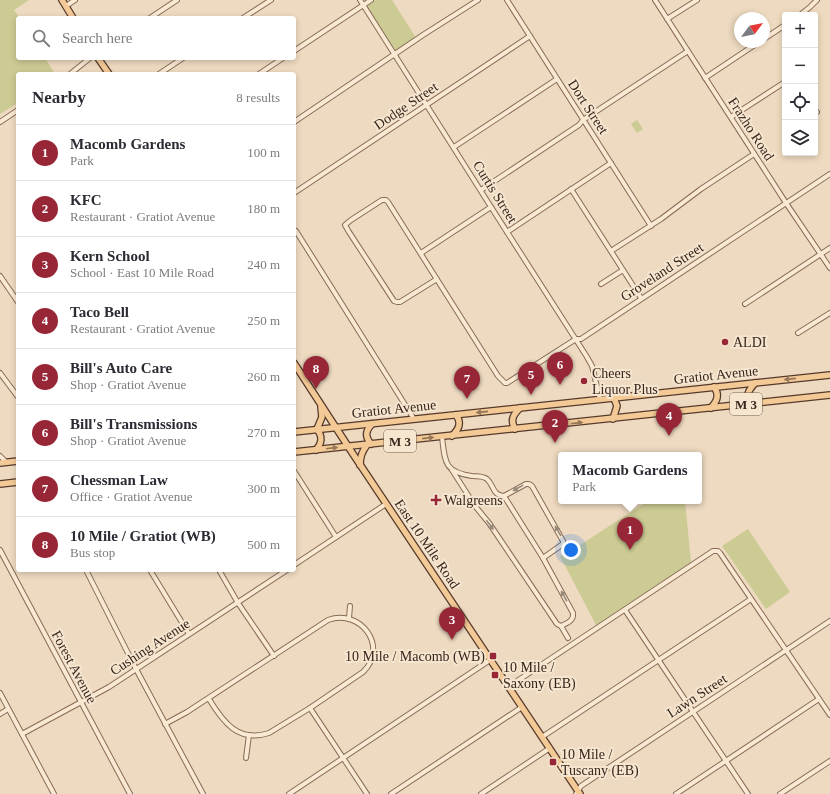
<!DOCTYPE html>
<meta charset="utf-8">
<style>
body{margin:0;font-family:Georgia,serif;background:#f7f7f7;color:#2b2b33}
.controls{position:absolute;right:12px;top:12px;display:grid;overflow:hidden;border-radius:4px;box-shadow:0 2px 6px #0003}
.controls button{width:36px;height:36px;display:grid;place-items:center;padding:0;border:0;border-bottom:1px solid #e1e1e2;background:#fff;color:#2b2b33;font:20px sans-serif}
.compass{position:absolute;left:734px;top:12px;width:36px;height:36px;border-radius:50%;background:#fff;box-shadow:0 2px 6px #0003;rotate:58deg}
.you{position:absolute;left:571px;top:550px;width:14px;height:14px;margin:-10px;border:3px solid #fff;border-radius:50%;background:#1a73e8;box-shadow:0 0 0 6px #1a73e833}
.badge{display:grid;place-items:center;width:26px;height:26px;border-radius:50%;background:#972737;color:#fff;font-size:13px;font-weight:700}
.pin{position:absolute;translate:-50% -33px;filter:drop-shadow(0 1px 2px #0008)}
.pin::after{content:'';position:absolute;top:21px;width:14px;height:12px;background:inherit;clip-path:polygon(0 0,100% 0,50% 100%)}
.popup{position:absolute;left:558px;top:452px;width:144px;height:52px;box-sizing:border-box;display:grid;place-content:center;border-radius:4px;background:#fff;filter:drop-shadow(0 1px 3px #0005);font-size:13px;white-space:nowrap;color:#7c7c81}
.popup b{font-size:15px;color:#2b2b33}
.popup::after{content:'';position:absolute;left:50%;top:100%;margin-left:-8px;border:8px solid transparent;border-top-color:#fff}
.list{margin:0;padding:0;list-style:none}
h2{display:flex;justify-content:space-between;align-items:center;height:52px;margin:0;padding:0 16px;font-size:17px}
h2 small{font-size:13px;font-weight:400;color:#7c7c81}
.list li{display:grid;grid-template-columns:26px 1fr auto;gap:12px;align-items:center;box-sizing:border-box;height:56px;padding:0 16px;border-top:1px solid #e1e1e2}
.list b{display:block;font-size:15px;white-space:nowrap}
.list p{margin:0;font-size:13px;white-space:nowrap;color:#7c7c81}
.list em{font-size:13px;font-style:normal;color:#7c7c81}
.icon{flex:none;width:22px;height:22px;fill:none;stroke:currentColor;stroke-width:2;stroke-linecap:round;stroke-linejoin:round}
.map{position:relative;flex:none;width:830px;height:794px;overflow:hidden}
.search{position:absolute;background:#fff;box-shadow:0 2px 6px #0003;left:16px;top:16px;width:280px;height:44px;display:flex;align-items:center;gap:10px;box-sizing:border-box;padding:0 14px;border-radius:4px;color:#7c7c81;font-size:15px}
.panel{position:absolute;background:#fff;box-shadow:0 2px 6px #0003;left:16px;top:72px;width:280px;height:500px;border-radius:4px}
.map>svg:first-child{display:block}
</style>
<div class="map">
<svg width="830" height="794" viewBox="0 0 830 794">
<rect width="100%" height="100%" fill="#eedac0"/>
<g fill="#cccb94">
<polygon points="0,0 29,0 14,10 20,18 18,18 18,58 45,58 55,74 18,74 18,103 0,114"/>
<polygon points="375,0 392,0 416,38 396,51 366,6"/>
<polygon points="637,120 643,129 637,133 631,124"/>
<polygon points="648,501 685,501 691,562 596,625 560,556 580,545"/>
<polygon points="748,529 790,592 766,609 722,546"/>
</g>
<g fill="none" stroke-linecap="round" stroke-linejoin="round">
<g stroke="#876b58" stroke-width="6">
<g id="minor">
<polyline points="360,0 491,207 587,357 592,366 600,399"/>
<polyline points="507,0 651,226"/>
<polyline points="655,0 786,203 830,268"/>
<polyline points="66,6 75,0"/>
<polyline points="800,15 810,7 817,0"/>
<polyline points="150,18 177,0"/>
<polyline points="243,18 271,0"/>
<polyline points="667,19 697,0"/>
<polyline points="764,39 785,25"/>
<polyline points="294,51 371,0"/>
<polyline points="70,74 90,58"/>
<polyline points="159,74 183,58"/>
<polyline points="259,74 283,58"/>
<polyline points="705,78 759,42"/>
<polyline points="815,110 817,112"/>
<polyline points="731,117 785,82"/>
<polyline points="0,122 18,110"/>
<polyline points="294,122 423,35 478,0"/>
<polyline points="454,147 557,79"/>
<polyline points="571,189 641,298"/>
<polyline points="481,190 579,125 583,120 688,51"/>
<polyline points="294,193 530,36"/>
<polyline points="296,231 414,419"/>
<polyline points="507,232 611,163"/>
<polyline points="611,251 661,219 701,189 754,154"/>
<polyline points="421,253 491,207"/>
<polyline points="0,276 18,302"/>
<polyline points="437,279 400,302 397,302 394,301 349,232 345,225 351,220 382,200 386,200 388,202 498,376 505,383 507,383 576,339 581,339 830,174"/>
<polyline points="601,284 623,270"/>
<polyline points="745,304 830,248"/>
<polyline points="798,333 830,313"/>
<polyline points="0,373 18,397"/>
<path d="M442,437C445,462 444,472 472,476C476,476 483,476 487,479C494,485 492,495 504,496L543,558L573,613C574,621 567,623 561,626"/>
<polyline points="0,456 7,463"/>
<polyline points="452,470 475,506 489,523 557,624 561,626 568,638"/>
<polyline points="294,471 336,537"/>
<polyline points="504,496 526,484 529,484 532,486 563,541 563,544 543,558"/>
<polyline points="0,550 130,794"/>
<polyline points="294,565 386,504"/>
<polyline points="86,570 136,669 203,794"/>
<polyline points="150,570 189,634"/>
<polyline points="219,570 238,603 274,656"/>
<polyline points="625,610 748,794"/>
<polyline points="349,618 350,606"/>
<polyline points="508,687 713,551 718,551 720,553 830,715"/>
<polyline points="0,693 54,794"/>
<polyline points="310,708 367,794"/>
<polyline points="0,714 8,709"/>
<path d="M165,724L187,712L328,620C361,608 389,647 363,672L310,708L269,733C238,743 223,722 209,699"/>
<polyline points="22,734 109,687 287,570"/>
<polyline points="542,737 751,599"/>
<polyline points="246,758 249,735"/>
<polyline points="289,794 490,660"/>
<polyline points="391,794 522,707"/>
<polyline points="481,794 550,748"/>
<polyline points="576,794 581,786 830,621"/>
<polyline points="676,794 819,699"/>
<polyline points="780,794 830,761"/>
</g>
</g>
<g stroke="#553a2c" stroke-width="8">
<g id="major">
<polyline points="62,0 73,18"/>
<polyline points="98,58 109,74"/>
<polyline points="294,363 353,454 580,794"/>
<path d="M750,404C746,394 748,391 755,383"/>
<path d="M711,408C717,401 720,395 714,387"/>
<polyline points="613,419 617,406 614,398"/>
<polyline points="317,429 322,417 321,407"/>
<path d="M515,429C510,420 513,415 520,408"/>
<polyline points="294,432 830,375"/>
<path d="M452,436C459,429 462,423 456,415"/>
<path d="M371,444C365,437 365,431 372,424"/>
<path d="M316,450C322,443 323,437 317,429"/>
<polyline points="294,452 830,395"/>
<polyline points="0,463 18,461"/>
<path d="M360,465C360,456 362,451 367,445"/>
<polyline points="0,484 18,482"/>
</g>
</g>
<use href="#minor" stroke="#f9e9d3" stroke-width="4"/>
<use href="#major" stroke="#f3c996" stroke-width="5.5"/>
</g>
<defs><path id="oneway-solid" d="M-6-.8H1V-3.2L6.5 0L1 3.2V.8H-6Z"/></defs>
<g fill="#957859">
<use href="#oneway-solid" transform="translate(790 379) rotate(174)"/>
<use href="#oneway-solid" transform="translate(482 412) rotate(174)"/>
<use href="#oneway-solid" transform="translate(577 423) rotate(-6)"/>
<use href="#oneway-solid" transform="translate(428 438) rotate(-6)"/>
<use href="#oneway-solid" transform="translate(332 448) rotate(-7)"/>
</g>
<g fill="#988878">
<use href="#oneway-solid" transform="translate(518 488) rotate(151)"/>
<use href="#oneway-solid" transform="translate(490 525) rotate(53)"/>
<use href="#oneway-solid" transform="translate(558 531) rotate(-120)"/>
<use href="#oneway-solid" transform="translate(564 596) rotate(-119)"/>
</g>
<g fill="#972737" stroke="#f6e5cf" stroke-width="1.5">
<circle cx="725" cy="342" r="4"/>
<circle cx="584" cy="381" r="4"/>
<path d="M434 494h4v4h4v4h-4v4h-4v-4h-4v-4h4z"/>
<rect x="489" y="652" width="8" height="8" rx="2"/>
<rect x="491" y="671" width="8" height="8" rx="2"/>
<rect x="549" y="758" width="8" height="8" rx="2"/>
</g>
<g text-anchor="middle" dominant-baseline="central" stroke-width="4" stroke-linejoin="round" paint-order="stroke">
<g fill="#f6e5cf" stroke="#705f52" stroke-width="1">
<rect x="730" y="393" width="32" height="22" rx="3"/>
<rect x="384" y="430" width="32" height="22" rx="3"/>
</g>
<g font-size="13" font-weight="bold" fill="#37261c">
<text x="746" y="404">M 3</text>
<text x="400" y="441">M 3</text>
</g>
<g font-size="14" fill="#37261c" stroke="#f6e5cf">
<text transform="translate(406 106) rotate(-34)">Dodge Street</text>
<text transform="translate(588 107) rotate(57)">Dort Street</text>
<text transform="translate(751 129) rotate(57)">Frazho Road</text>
<text transform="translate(495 192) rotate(58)">Curtis Street</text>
<text transform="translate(662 272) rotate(-33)">Groveland Street</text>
<text transform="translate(716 375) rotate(-6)">Gratiot Avenue</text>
<text transform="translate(394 409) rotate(-6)">Gratiot Avenue</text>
<text transform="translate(427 544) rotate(56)">East 10 Mile Road</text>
<text transform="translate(150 647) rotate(-33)">Cushing Avenue</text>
<text transform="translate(74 667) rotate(62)">Forest Avenue</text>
<text transform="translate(697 696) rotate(-33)">Lawn Street</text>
</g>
<g font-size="14" fill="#37261c" stroke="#f6e5cf" text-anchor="start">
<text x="733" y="342">ALDI</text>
<text x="592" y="373">Cheers<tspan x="592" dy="16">Liquor Plus</tspan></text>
<text x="444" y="500">Walgreens</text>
<text x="485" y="656" text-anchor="end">10 Mile / Macomb (WB)</text>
<text x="503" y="667">10 Mile /<tspan x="503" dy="16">Saxony (EB)</tspan></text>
<text x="561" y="754">10 Mile /<tspan x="561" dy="16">Tuscany (EB)</tspan></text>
</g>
</g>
</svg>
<div class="controls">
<button>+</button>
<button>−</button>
<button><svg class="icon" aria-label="locate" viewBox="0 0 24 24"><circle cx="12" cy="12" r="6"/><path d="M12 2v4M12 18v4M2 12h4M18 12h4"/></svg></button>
<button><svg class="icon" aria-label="layers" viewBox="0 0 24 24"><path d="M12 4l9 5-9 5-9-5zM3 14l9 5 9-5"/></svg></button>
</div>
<svg class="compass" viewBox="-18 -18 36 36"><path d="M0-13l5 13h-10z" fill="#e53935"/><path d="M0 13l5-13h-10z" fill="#7c7c81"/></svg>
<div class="you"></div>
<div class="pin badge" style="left:630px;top:550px">1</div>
<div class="popup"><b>Macomb Gardens</b>Park</div>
<div class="pin badge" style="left:555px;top:443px">2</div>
<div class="pin badge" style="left:452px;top:640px">3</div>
<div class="pin badge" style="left:669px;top:436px">4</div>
<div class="pin badge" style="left:531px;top:395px">5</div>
<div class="pin badge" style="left:560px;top:385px">6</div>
<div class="pin badge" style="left:467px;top:399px">7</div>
<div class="pin badge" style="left:316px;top:389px">8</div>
<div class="search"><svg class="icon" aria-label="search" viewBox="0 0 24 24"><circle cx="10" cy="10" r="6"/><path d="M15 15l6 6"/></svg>Search here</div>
<section class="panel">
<h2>Nearby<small>8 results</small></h2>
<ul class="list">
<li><span class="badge">1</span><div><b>Macomb Gardens</b><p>Park</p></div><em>100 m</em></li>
<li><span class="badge">2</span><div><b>KFC</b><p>Restaurant · Gratiot Avenue</p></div><em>180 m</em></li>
<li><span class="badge">3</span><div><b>Kern School</b><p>School · East 10 Mile Road</p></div><em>240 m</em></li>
<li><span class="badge">4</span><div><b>Taco Bell</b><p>Restaurant · Gratiot Avenue</p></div><em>250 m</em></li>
<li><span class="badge">5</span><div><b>Bill's Auto Care</b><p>Shop · Gratiot Avenue</p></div><em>260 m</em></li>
<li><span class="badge">6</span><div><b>Bill's Transmissions</b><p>Shop · Gratiot Avenue</p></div><em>270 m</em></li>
<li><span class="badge">7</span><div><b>Chessman Law</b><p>Office · Gratiot Avenue</p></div><em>300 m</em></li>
<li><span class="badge">8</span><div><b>10 Mile / Gratiot (WB)</b><p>Bus stop</p></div><em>500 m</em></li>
</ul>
</section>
</div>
